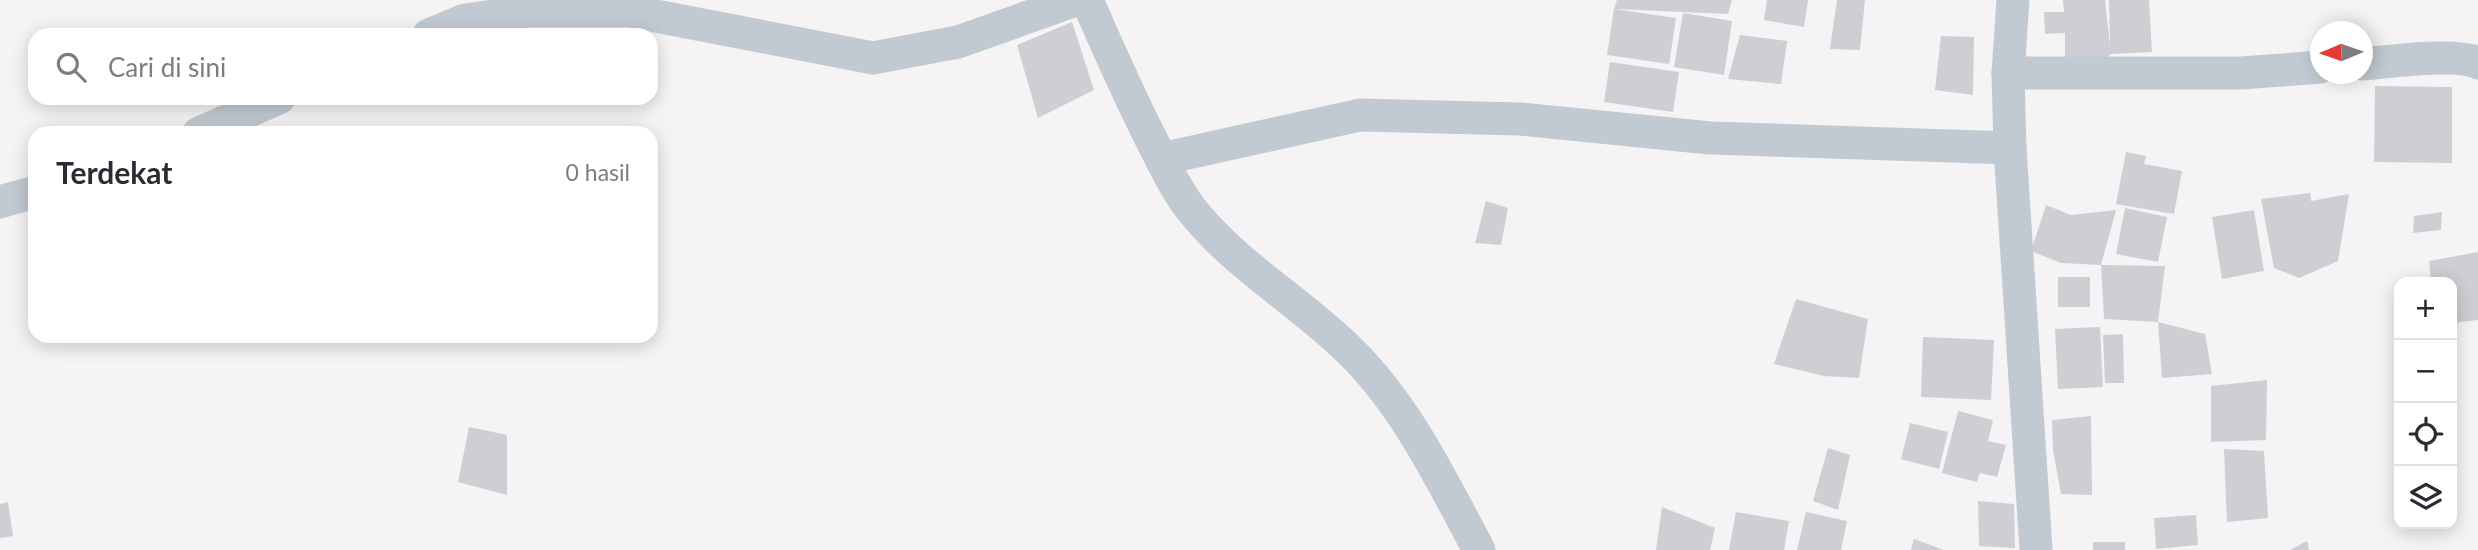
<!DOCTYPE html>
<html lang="id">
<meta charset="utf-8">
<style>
body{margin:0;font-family:Lato,sans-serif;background:#f2f2f3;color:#2b2b33}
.controls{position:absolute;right:21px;bottom:21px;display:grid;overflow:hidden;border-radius:14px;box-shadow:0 4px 18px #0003}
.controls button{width:63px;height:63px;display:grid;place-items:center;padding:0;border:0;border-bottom:2px solid #e1e1e2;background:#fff;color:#2b2b33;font:35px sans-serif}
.compass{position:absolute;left:2310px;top:21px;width:63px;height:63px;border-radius:50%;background:#fff;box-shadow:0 4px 18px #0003;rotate:268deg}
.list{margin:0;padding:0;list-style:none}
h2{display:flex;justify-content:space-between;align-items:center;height:91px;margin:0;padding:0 28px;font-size:30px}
h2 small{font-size:23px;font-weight:400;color:#7c7c81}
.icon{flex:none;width:38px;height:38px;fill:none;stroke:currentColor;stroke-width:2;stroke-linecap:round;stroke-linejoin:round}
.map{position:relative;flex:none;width:2478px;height:550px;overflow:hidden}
.search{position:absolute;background:#fff;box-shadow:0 4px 18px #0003;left:28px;top:28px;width:630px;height:77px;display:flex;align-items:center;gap:18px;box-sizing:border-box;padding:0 24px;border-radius:21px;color:#7c7c81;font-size:26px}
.panel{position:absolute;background:#fff;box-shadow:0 4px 18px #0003;left:28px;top:126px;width:630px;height:217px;border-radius:21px}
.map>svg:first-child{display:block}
</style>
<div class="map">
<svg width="2478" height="550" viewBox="0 0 2478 550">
<rect width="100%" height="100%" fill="#f5f3f3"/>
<g fill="#cdcfd5">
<polygon points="1617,0 1732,0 1728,14 1614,9 1676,18 1669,64 1607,55 1614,9"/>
<polygon points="1767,0 1808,0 1804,27 1764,20"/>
<polygon points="1837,0 1865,0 1860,50 1830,49"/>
<polygon points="2063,0 2105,0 2110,46 2109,0 2149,0 2152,52 2111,54 2093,69 2065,57 2065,33 2045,34 2044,12 2064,12"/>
<polygon points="1683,13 1732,21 1724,75 1674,67"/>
<polygon points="1072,22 1094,90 1038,118 1017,45"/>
<polygon points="1740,35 1787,41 1781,84 1728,79"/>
<polygon points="1941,36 1974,37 1973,95 1935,90"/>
<polygon points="1610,62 1679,72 1673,112 1604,102"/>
<polygon points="2375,86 2452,87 2452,163 2374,162"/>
<polygon points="2126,152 2146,156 2144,164 2182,171 2174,214 2116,204"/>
<polygon points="2310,193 2311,201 2349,194 2338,261 2299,278 2274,268 2261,199"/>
<polygon points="1486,201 1508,208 1501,245 1475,243"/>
<polygon points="2046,205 2071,215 2116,210 2101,265 2165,266 2158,322 2205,334 2212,374 2162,378 2158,322 2104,319 2101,265 2061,263 2031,251"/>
<polygon points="2125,208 2167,217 2158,262 2116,254"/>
<polygon points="2254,210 2264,271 2222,279 2212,217"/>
<polygon points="2442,212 2441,230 2413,233 2414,216"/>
<polygon points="2478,252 2478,320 2452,323 2452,282 2431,282 2429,261"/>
<rect x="2058" y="277" width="32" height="30"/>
<polygon points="1796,299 1868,319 1859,378 1824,376 1774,364"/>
<polygon points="2100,327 2103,387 2058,389 2055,329"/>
<polygon points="2123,334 2124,383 2105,383 2103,335"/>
<polygon points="1923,337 1994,340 1991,400 1921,397"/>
<polygon points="2267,380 2266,440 2211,442 2211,386"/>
<polygon points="1958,411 1993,420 1988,441 2006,445 1997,477 1980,473 1977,482 1942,473"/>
<polygon points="2091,416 2092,495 2061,494 2053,450 2052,420"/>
<polygon points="1910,423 1948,432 1939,469 1901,459"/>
<polygon points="469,427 507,435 507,495 458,482"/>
<polygon points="1828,448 1850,455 1838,510 1813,501"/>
<polygon points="2224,449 2264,451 2268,518 2227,522"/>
<polygon points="1978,501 2014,504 2015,548 1979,546"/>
<polygon points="8,502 13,536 0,538 0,504"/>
<polygon points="1662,507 1715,528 1710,550 1656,550"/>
<polygon points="1736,512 1789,521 1784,550 1729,550"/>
<polygon points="1806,512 1847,521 1841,550 1797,550"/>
<polygon points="2196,515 2198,545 2156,549 2154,518"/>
<polygon points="1914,539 1944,550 1911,550"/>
<polygon points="2307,541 2309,550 2290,550"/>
<rect x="2093" y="542" width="32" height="8"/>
</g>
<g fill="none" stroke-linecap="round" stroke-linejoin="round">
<g stroke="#c1cad2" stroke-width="33">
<path d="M1087,0C1107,46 1127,91 1149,135C1162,160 1174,187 1191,209C1235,265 1299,301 1349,350C1406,405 1442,481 1479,550"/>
<polyline points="2013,0 2008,73 2010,148 2036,550"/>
<polyline points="429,35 465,20 531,11 630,11 873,58 958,42 1076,0"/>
<path d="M2362,64C2388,62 2457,52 2478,63"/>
<polyline points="2008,73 2241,73 2320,67"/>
<polyline points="199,133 279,98"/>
<polyline points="1161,159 1360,115 1520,119 1710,138 2010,148"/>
<polyline points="0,202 35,192"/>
</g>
</g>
</svg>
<div class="controls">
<button>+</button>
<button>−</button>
<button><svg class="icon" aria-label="locate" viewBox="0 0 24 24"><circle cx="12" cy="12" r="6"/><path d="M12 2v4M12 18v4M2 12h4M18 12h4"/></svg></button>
<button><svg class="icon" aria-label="layers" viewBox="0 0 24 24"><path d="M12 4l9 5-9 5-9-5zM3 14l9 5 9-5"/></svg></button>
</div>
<svg class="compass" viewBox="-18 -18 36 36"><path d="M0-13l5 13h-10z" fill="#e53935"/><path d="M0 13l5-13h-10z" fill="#7c7c81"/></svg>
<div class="search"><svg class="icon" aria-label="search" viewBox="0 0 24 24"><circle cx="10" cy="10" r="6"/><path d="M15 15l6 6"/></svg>Cari di sini</div>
<section class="panel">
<h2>Terdekat<small>0 hasil</small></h2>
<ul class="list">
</ul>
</section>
</div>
